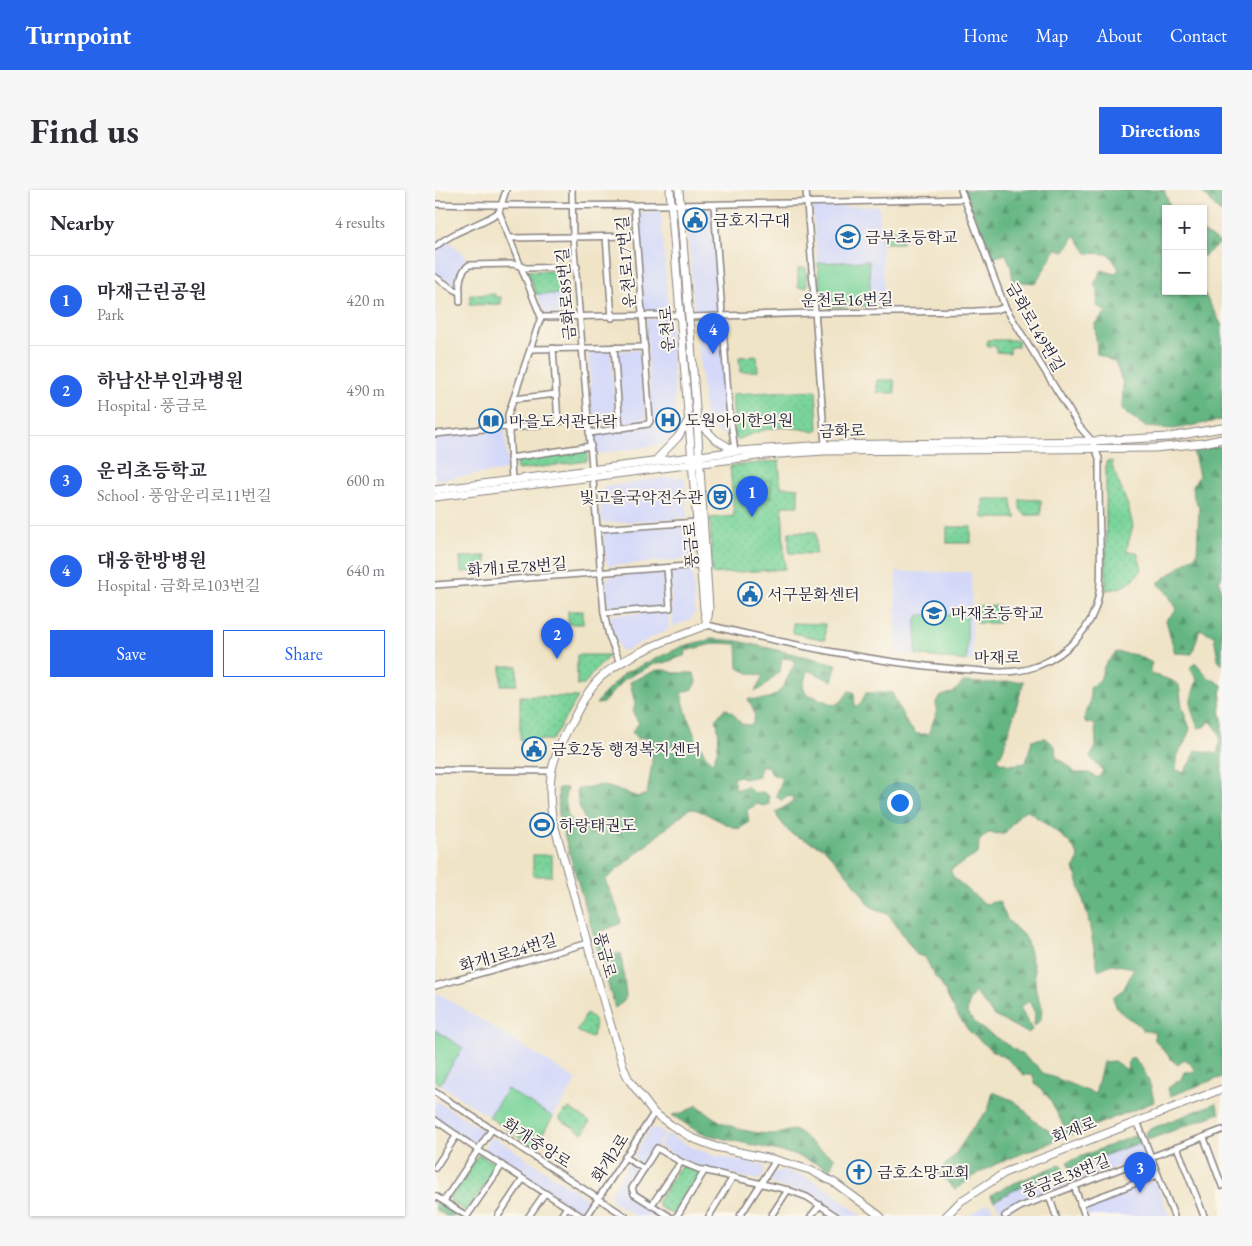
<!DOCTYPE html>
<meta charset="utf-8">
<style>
body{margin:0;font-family:"EB Garamond","Noto Serif KR",serif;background:#f7f7f7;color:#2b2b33}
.controls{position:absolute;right:15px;top:15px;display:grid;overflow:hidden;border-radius:0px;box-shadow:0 1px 4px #0004}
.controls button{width:45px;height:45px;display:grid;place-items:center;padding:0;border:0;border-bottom:1px solid #e1e1e2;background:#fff;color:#2b2b33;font:25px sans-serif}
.you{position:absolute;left:464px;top:612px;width:18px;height:18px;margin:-12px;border:4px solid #fff;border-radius:50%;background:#1a73e8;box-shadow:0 0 0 8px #1a73e833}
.badge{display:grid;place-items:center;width:32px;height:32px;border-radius:50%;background:#2563eb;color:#fff;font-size:16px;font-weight:700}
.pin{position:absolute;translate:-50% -41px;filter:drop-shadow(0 1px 2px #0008)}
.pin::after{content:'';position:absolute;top:26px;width:18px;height:15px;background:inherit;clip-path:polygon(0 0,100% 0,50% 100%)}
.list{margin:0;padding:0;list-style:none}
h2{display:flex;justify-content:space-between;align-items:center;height:65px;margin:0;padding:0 20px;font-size:21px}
h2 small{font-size:16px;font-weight:400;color:#7c7c81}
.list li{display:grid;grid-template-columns:32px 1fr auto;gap:15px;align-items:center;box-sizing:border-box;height:90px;padding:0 20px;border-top:1px solid #e1e1e2}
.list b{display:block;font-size:19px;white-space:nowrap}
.list p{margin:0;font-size:16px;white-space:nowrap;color:#7c7c81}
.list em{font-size:16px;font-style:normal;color:#7c7c81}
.actions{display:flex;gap:10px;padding:15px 20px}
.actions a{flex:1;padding:11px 0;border:1px solid #2563eb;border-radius:0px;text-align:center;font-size:18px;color:#2563eb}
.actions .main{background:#2563eb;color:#fff}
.map{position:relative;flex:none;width:787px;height:1026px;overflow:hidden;border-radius:0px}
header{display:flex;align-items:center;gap:30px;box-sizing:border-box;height:70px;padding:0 25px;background:#2563eb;color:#fff}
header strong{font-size:24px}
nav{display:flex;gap:28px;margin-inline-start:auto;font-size:18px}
.intro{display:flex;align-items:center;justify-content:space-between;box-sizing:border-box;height:120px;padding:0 30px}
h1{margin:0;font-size:35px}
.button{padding:12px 22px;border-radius:0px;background:#2563eb;color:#fff;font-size:18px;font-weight:700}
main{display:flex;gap:30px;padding:0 30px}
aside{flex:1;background:#fff;border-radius:0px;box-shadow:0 1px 4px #0004}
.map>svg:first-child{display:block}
</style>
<header>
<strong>Turnpoint</strong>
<nav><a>Home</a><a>Map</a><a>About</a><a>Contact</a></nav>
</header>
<div class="intro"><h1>Find us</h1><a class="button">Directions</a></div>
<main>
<aside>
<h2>Nearby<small>4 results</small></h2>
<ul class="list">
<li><span class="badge">1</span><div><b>마재근린공원</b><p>Park</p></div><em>420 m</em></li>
<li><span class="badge">2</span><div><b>하남산부인과병원</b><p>Hospital · 풍금로</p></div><em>490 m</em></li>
<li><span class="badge">3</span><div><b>운리초등학교</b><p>School · 풍암운리로11번길</p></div><em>600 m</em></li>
<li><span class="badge">4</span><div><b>대웅한방병원</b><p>Hospital · 금화로103번길</p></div><em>640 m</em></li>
</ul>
<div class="actions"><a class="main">Save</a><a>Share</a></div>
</aside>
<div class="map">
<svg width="787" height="1026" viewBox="0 0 787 1026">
<defs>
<pattern id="forest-firs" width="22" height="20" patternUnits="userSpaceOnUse" patternTransform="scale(1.25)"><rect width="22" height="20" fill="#63b682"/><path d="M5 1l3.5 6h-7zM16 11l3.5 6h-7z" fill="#51946c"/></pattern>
<pattern id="park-dots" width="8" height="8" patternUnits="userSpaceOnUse" patternTransform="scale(1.25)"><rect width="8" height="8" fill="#7ad49a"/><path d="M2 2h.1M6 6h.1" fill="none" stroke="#69b686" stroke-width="1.8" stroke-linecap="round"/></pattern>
</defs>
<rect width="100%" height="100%" fill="#fbf7ec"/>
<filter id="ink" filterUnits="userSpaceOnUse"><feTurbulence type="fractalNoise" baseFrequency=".02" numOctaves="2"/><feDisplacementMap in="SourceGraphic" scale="10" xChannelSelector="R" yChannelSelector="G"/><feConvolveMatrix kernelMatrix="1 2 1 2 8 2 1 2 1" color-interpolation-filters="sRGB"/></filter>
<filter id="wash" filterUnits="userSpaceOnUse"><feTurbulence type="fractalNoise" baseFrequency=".0096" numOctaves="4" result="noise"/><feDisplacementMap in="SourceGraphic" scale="20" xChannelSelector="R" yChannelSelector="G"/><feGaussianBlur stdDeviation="1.12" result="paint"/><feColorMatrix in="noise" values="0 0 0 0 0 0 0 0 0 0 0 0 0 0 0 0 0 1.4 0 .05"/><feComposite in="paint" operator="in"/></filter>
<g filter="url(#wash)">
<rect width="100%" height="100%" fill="#f0e4c7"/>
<g fill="#d3d8f9">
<polygon points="444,16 450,116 390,117 386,113 378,20 382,17"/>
<polygon points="274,20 277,23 284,119 281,122 262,122 259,119 252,24 255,21"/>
<polygon points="224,21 226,23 233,119 231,122 212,123 208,119 201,24 204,22"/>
<polygon points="13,51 29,64 31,69 20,89 21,96 0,83 0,64 10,52"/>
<polygon points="101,104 129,104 130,124 111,124"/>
<polygon points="232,128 235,130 241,232 237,244 233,250 225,255 163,264 159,261 158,247 161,244 215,236 217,233 211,131 214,129"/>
<polygon points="263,129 282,129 286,133 294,247 286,244 276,238 271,233 270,227 261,131"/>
<polygon points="174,160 176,162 181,234 179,235 161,236 158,233 154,163 157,161"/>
<polygon points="202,160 205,163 211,226 207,231 189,234 186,231 182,163 184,161"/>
<polygon points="68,240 70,241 73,280 0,290 0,247"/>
<polygon points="235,287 247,287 250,290 252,326 251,328 170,333 166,330 166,300 169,297"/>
<polygon points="249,336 254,340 255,366 251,369 175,376 171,373 168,344 171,341"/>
<polygon points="254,380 258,384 260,422 255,429 238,437 235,385 239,381"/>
<polygon points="461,382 536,382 538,471 461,464"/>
<polygon points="226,383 229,386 230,413 227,417 178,419 173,414 171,391 176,386"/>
<polygon points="233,422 234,439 189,461 186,460 179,446 175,428 177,425"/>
<polygon points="3,803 142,890 99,957 0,891 0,808"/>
<polygon points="0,910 46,939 48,945 42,952 38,953 0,928"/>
<polygon points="222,938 230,943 210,974 207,974 201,971 200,964 215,939"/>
<polygon points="232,944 256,957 278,965 328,975 330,978 328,986 322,990 258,975 224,956"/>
<polygon points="56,948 61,948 151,1008 153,1016 149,1022 145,1023 50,960 50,957"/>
<polygon points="707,952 711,962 709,966 641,992 635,978"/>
<polygon points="194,974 203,978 204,982 192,1002 229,1026 201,1026 177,1011 175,1004"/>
<polygon points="342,981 350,981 372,987 394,1000 427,1026 405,1026 392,1016 370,1004 337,994 334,988 337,983"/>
<polygon points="629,981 634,995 593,1011 568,1024 559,1011 587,996"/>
<polygon points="719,990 721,991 734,1026 654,1026 650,1018 652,1015"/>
<polygon points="553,1013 563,1026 534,1026"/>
</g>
<g fill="url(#forest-firs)" stroke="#426c5e">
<polygon points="529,0 729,0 736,19 731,19 731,101 768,101 787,136 787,230 739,239 711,237 687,220 688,193 680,172 662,164 660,133 671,122 662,116 663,102 659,94 667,80 680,84 684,79 674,64 652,63 640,45 630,61 621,59 601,93 578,91 576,77 571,64 557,68"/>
<polygon points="765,0 787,0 787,23 784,21"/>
<polygon points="768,42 785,53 768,67"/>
<polygon points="787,256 787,387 784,391 787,406 787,475 783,469 779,446 765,439 757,464 740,463 731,430 742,419 732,403 723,393 762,364 764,317 759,308 758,296 764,286 758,260"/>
<path d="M276,449L303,451L402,474L397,491L372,480L368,497L372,506H378L399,515L407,511L414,501L419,502L420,517L426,513L431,503H457L472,534L482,544H493L502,522L501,512L504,507L519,502L528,492L552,493L589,491L567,563L562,571L575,575L591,573L597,550L610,548L620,556L621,567L632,574L640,583H654L663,588L668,581L655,567L661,557L660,534L651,533L649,528L655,513V497L665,490L669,476L681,462L702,465L717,473L715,478L716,484L736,490L744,495L747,516L755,539L750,552L741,568V580L749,582L762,560L782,564C786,547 787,543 775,531L771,536L764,538C753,515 754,514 762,490L755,478L760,472L773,487L787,495L785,516L786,528H787V887L735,906L733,898L746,889L749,882H758L761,880L750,869L743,875L737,870L720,850L719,841H708C703,828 683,830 678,807L689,799L699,778L677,774L663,780L653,727L639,678L644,668C637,648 607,633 592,620L586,623L569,644L553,643L544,651L543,664L515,680L519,688L550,714L564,711L572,729L591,748L599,779L601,802L607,817L606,829L599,837L600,823L594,811L585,817L597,840L593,843L559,826L540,802L534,811L532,824L543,836L588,865L602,876L608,883L660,904L668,872L679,871L692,880L694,870L698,867C711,880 716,894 719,912L561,974L542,984L520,1000L508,988L495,980L507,978L519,966L539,936L553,920L558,902L577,910L586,916L598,930L613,940L617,944L630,938L614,908L600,893L598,885H589L572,869L556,860L534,841L521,823L505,792L500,787L490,767L482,765L454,725L435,716L414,686L389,658L355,643L343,628L341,622L358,612V608L354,606L346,610L341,606L347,590L344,586L338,585L332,576H325L324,586L309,589L305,586L298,588L301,600L312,596L319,603L328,602L334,606V614L329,616L322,614L312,620L314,632L304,639C286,634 273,622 255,618L170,690L183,720L186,733L165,742L169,761L177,765L186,763L191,806L189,811L180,818L124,628L123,598H132L130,607L133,627L143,634L151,633L143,613L142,599L168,595L203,607L212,604L217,574V557L210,547L203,549L197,542L204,533L198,523L200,514L195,492L222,480H231L239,483H259L261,492L258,499L246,503C253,529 259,552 277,573C285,559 285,544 281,529L290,518L298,523L306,534L317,535C322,524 319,520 313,509C346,512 347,498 360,473L357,469L347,468L345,481L326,499L320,501L328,486L314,483L303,478L302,454L281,453L250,461L251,465L229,473L219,474L190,489L168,513L161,514L167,506L190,483L248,456Z"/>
<polygon points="781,913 785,923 713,950 711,944 713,940"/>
<path d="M263,915C282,935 313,944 340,944C347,944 355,938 362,941C369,944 374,952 380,956C386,961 394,964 400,968L395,979L361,965L265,943L237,925L247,923Z"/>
<polygon points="701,945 704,946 707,952 635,978 632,972"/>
<polygon points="626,974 629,981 587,996 559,1011 555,1005 570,997"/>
<polygon points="0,1009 26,1026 11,1026 0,1019"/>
</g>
<g fill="url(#park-dots)" stroke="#4e7b6a">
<polygon points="447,40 466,40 467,53 447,53"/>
<polygon points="363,78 371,78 372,97 363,97"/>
<polygon points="94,81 128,81 129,104 101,104 93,83"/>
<polygon points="60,104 60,107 66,107 66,114 35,115 35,105"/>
<polygon points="552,150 583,150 583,157 575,157 575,163 561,162 561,156 552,156"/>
<polygon points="322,166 323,181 305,182 304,167"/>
<polygon points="442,190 459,190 460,203 442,203"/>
<path d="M381,200L383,239L380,242C348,234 332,237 302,250L300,248L297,204Z"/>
<polygon points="150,260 153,262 152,271 84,280 82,279 81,271 83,269"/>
<polygon points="344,271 346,297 363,298 363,316 347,316 350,379 277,384 275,328 299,326 295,276"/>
<path d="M677,271V276L693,316L698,336L691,361L702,362L707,379C698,392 688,399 671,400V272Z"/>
<polygon points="548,309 577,309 577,319 582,328 548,328"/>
<polygon points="585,309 606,310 606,325 590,325 585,319"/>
<rect x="512" y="337" width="24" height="16"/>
<polygon points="354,342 381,342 381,364 354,363"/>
<polygon points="51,366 51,381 26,382 25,367"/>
<rect x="542" y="416" width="22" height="17"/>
<rect x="133" y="421" width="15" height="13"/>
<polygon points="358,433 390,434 390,450 358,443"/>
<polygon points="142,465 175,465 156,485 149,495 142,495"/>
<rect x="66" y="476" width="16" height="19"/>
<polygon points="85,506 143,507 117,550 85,550"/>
<rect x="98" y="665" width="19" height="21"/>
<polygon points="152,823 159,829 160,840 156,848 142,841"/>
<polygon points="134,918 155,932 148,943 124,929 129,921 131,922"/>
<polygon points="43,965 45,965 61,974 62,977 33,1019 29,1020 16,1012 15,1007"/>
<polygon points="248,976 263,981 264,984 241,1024 237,1024 223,1016 223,1011 245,977"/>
</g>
<g fill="#7ad49a" stroke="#4e7b6a">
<polygon points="434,71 436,116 390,117 386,113 383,73"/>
<polygon points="336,290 337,307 323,308 322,291"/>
<polygon points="484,425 532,425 532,471 481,465 481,428"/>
<polygon points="0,840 28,858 5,894 0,891"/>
<polygon points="72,899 118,927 99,957 54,927"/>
</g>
</g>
<g filter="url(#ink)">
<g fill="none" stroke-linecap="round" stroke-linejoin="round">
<g stroke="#898381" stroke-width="8">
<g id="street">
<polyline points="137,0 138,47 169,423 174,446 185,473"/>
<polyline points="371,0 390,255"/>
<path d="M0,14C176,18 353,13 529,9"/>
<polyline points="279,15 294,217 300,261"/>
<polyline points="64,22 106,127 73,225 77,290"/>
<polyline points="171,47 177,128"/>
<polyline points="75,48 200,46"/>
<path d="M0,57C19,40 44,36 64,22L71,0"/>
<polyline points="0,87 25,103"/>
<path d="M25,112C25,99 22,84 34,75L78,74L91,78L142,77"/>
<polyline points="106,127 244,125"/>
<polyline points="254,127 380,123 540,121 561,120 570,117"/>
<polyline points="179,157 185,239"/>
<polyline points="118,158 123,232"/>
<polyline points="96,159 210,157"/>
<polyline points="79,209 121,204"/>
<polyline points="155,243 213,234 215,231 199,16"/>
<polyline points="0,244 68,237 74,239 154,227"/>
<polyline points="75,268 156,256"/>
<polyline points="163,339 262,332"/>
<polyline points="0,395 265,375"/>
<polyline points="169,423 235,418 232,378"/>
<path d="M272,435C354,454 437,472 521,479C544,480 570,485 593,479C622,471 650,448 660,419C668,396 665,371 665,347C664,321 664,295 664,268L657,251L644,236L570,117L526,0"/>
<polyline points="0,580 116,581"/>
<polyline points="0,796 153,753"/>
<polyline points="0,902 190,1026"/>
<polyline points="0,930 43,960 146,1026"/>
<polyline points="702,931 739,1026"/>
<polyline points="769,948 787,996"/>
<polyline points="742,957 769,1026"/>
<polyline points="190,967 209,979"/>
<polyline points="0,978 22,945"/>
<polyline points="639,996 650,1026"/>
<polyline points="0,1006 32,1026 67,975"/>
<polyline points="614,1006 621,1026"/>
<polyline points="9,1011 57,939"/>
<polyline points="645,1014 723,985"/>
<polyline points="216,1016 246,972"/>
<polyline points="63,1026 88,989"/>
<polyline points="94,1026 110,1003"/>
<polyline points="126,1026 132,1017"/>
<polyline points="152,1026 219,923"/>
<polyline points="234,1026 199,1004 197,998 222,958 246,972 263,979 353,1000 372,1007 401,1026"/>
<polyline points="242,1026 270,980"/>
<polyline points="274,1026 298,987"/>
<polyline points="305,1026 341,970"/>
<polyline points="336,1026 353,1000"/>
<polyline points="376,1026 385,1015"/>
<polyline points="570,1026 585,1017 787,940"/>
</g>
</g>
<g stroke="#898381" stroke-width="9">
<g id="secondary">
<polyline points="235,0 269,419 272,435"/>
<polyline points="244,0 262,231 274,418 273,427"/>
<polyline points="262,231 280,249 300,261"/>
<polyline points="221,270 243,247 253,231"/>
<polyline points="0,300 303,261 390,255 657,251 734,247 787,238"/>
<polyline points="0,307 330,265 389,261 720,258 768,253 787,249"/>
<path d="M272,435C239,447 192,464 166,487C152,500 144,519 135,535C116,571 112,587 117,627L172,823L189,879L194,890L219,923L236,935L257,948L281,957L341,970L375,980L400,993L445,1026"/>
<polyline points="511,1026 526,1011 571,982 787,899"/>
</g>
</g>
<use href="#street" stroke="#fff" stroke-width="5"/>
<use href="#secondary" stroke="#fff" stroke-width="7"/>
</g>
</g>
<defs>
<g id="civic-ring" transform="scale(1.25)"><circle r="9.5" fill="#fbf7ec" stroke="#1f6fb2" stroke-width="1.5"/><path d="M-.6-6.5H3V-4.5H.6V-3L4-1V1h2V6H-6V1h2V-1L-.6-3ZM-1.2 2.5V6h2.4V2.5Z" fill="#1f6fb2"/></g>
<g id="school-ring" transform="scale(1.25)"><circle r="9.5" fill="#fbf7ec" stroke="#1f6fb2" stroke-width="1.5"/><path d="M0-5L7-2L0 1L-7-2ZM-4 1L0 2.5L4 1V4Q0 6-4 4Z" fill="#1f6fb2"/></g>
<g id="hospital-ring" transform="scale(1.25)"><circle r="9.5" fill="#fbf7ec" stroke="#1f6fb2" stroke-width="1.5"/><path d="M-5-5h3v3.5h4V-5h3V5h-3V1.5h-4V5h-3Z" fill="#1f6fb2"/></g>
<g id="library-ring" transform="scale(1.25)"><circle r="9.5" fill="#fbf7ec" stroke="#1f6fb2" stroke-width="1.5"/><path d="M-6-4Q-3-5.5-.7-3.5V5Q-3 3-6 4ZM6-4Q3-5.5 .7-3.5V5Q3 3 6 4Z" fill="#1f6fb2"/></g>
<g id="theatre-ring" transform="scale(1.25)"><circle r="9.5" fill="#fbf7ec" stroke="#1f6fb2" stroke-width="1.5"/><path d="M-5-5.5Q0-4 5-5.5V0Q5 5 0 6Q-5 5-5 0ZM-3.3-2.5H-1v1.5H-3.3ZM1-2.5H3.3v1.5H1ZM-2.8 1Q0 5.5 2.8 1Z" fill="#1f6fb2"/></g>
<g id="stadium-ring" transform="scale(1.25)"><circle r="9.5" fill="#fbf7ec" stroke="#1f6fb2" stroke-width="1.5"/><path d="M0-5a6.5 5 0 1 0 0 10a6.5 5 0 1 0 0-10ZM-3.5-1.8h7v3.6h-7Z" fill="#1f6fb2"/></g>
<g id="church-ring" transform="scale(1.25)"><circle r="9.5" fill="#fbf7ec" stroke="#1f6fb2" stroke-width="1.5"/><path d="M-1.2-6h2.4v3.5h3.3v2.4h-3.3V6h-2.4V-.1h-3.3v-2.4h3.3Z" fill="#1f6fb2"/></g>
</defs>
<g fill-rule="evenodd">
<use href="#civic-ring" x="260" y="30"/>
<use href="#school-ring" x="413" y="47"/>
<use href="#hospital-ring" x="233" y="230"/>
<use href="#library-ring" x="56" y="231"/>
<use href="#theatre-ring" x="285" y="307"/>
<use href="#civic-ring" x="315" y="404"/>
<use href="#school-ring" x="499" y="423"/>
<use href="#civic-ring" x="99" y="559"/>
<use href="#stadium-ring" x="107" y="635"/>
<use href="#church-ring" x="424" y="982"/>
</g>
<g text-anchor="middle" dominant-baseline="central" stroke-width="4" stroke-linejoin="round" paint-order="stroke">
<g font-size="16" fill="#22223b" stroke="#fbf7ec" text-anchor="start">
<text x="278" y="30">금호지구대</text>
<text x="430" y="47">금부초등학교</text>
<text x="250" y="230">도원아이한의원</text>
<text x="74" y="231">마을도서관다락</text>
<text x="268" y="307" text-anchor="end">빛고을국악전수관</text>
<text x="332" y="404">서구문화센터</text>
<text x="516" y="423">마재초등학교</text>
<text x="116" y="559">금호2동 행정복지센터</text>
<text x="124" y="635">하랑태권도</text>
<text x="442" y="982">금호소망교회</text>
</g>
<g font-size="16" fill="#22223b" stroke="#fbf7ec">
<text transform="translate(191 72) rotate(-95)">운천로17번길</text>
<text transform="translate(131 104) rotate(-95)">금화로85번길</text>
<text transform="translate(412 110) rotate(-1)">운천로16번길</text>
<text transform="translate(600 137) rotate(60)">금화로149번길</text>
<text transform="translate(232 139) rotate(-94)">운천로</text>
<text transform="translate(407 241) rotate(-1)">금화로</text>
<text transform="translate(256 355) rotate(-94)">풍금로</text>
<text transform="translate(82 377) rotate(-4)">화개1로78번길</text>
<text x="562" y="467">마재로</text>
<text transform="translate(73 763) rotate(-16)">화개1로24번길</text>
<text transform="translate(170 765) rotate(75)">풍금로</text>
<text transform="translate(639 940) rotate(-21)">회재로</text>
<text transform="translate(102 953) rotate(33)">화개중앙로</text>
<text transform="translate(175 968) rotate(-57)">화개2로</text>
<text transform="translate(631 986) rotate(-21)">풍금로38번길</text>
</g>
</g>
</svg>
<div class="controls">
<button>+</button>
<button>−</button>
</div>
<div class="you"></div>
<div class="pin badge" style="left:317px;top:327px">1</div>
<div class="pin badge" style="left:122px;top:469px">2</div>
<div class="pin badge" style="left:705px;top:1003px">3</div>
<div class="pin badge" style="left:278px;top:164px">4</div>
</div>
</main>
